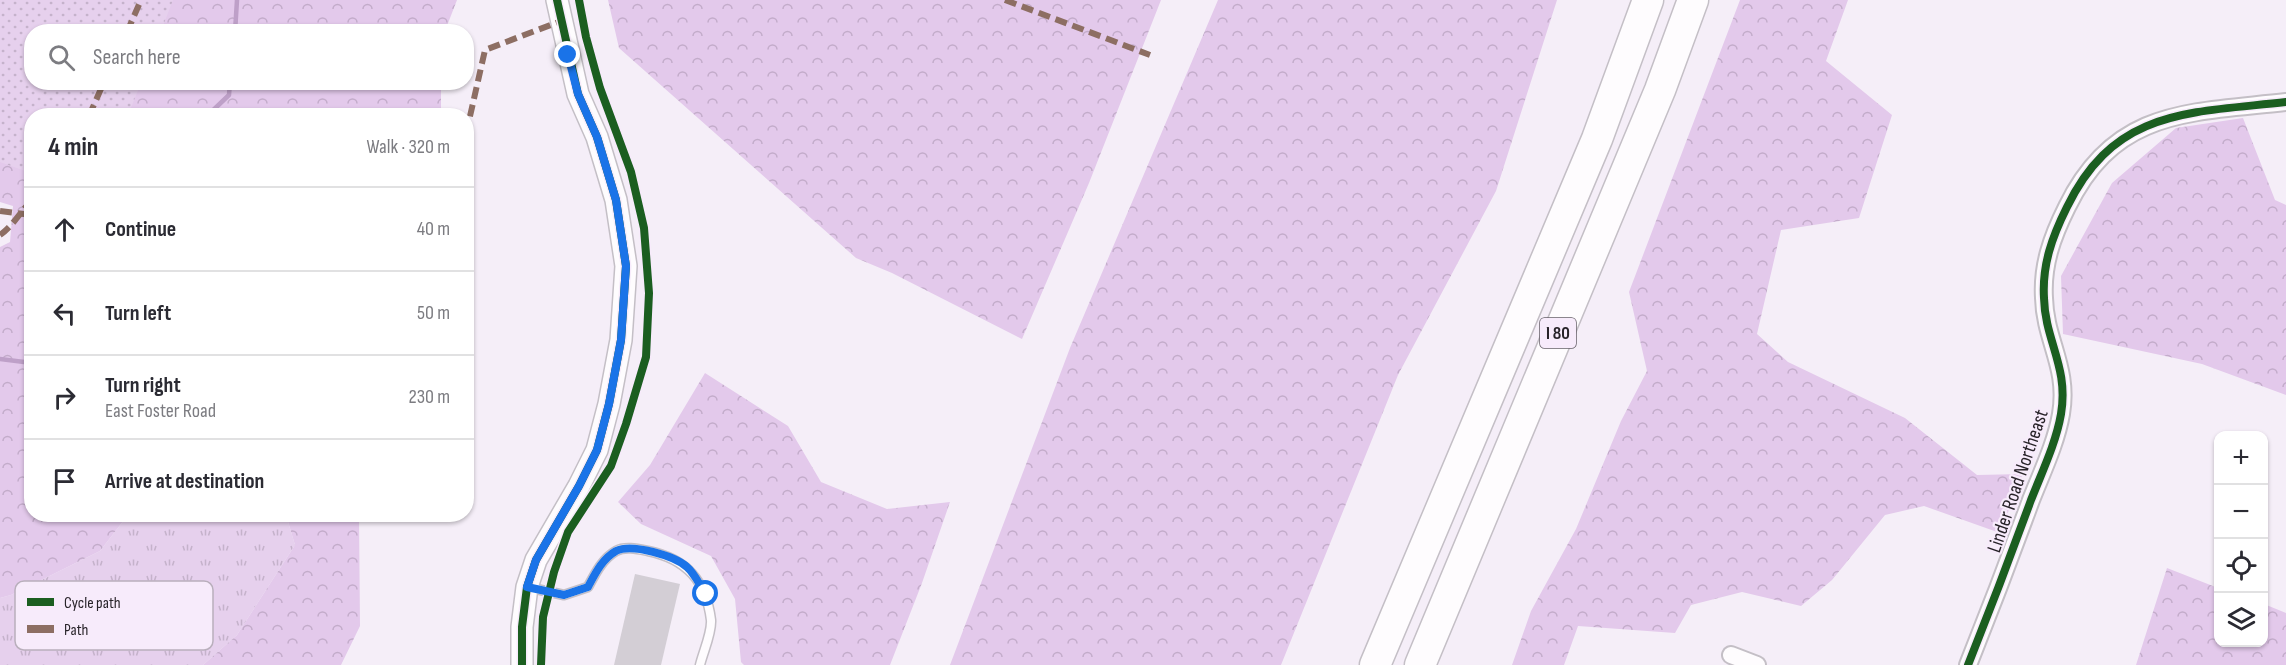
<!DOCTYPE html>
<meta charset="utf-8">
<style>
body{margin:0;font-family:"Sofia Sans Condensed",sans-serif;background:#f2f2f3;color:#2b2b33}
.controls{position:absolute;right:18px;bottom:18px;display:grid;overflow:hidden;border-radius:12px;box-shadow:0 2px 4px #0004}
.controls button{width:54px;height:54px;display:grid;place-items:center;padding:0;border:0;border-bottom:2px solid #e1e1e2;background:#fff;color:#2b2b33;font:30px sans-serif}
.stop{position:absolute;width:18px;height:18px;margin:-14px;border:4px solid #1a73e8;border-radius:50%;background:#fff}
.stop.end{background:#1a73e8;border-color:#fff;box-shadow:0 2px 6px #0008}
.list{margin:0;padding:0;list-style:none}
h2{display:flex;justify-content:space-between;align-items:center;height:78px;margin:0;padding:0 24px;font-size:26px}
h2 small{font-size:20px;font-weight:400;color:#7c7c81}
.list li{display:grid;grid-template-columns:39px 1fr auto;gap:18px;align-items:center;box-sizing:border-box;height:84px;padding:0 24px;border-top:2px solid #e1e1e2}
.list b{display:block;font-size:22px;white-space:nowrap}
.list p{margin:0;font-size:20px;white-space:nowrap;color:#7c7c81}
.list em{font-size:20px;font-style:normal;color:#7c7c81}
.icon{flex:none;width:33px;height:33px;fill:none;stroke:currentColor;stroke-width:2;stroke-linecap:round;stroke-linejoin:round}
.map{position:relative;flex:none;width:2286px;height:665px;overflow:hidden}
.search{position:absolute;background:#fff;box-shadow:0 2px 4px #0004;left:24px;top:24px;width:450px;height:66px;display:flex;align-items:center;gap:15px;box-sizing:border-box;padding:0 21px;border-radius:24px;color:#7c7c81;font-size:22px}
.panel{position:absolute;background:#fff;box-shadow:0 2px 4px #0004;left:24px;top:108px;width:450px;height:414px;border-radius:24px}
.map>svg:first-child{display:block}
</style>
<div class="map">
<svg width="2286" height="665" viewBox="0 0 2286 665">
<defs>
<pattern id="grass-tufts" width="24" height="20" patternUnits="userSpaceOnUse" patternTransform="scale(1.5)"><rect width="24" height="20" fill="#e6d0ed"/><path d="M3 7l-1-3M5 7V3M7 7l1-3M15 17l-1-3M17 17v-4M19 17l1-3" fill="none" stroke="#c5b2cb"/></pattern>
<pattern id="forest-crowns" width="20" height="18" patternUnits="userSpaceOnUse" patternTransform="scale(1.5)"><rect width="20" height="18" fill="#e3c9eb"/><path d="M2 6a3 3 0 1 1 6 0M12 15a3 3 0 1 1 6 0" fill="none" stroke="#c3acca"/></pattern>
<pattern id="park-dots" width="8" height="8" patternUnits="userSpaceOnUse" patternTransform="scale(1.5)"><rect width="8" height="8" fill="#e6d0ed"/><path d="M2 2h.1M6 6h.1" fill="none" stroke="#c5b2cb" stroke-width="1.8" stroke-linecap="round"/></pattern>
</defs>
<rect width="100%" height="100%" fill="#f5eef8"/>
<polygon fill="url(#grass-tufts)" points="128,515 286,515 295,545 237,635 203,665 0,665 0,598 11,595 100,551"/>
<g fill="url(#forest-crowns)">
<polygon points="0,0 457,0 445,31 32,32 32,82 441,83 441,115 32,116 32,514 128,515 100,551 11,595 0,598 0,247 10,242 13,206 0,202"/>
<polygon points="608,0 1161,0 1089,183 1022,339 892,273 856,258 619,48"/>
<polygon points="1218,0 1557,0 1496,191 1398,375 1281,665 950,665 1070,348"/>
<polygon points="1740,0 1848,0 1826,61 1892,115 1859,218 1781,230 1757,334 1788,362 1905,418 1977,475 2023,474 2000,533 1924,506 1885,515 1832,580 1801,606 1742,592 1691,605 1675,633 1578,626 1564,665 1512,665 1531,611 1576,529 1621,421 1647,371 1629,292"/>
<polygon points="2243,118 2275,200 2286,205 2286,395 2202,364 2063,334 2061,276 2112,183 2176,128"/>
<polygon points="705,373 788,426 821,482 887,509 950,502 922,583 890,665 744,665 741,662 735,599 711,556 641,524 618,502 650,465"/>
<polygon points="286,515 359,515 360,626 341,665 203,665 237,635 295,545"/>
<polygon points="2167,568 2218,588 2218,642 2264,642 2264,604 2286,613 2286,665 2136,665"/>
</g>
<polygon fill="url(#park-dots)" points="0,0 173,0 161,31 32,32 32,82 141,83 128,115 32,116 31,173 0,162"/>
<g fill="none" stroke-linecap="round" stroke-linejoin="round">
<g stroke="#bea0c8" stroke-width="4.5">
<polyline points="235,32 237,0"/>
<polyline points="207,116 229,95 230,82"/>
<polyline points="0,359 32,363"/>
</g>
</g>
<polygon fill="#d3ced5" points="635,574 680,584 661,665 614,665"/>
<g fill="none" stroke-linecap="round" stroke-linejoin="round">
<g stroke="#c4bfc6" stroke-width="11">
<path id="service" d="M527,587L564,595L588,587C595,574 602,559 616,551C625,546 638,549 648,551C687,559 706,581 711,620C712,633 703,652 700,665"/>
</g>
<g stroke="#c4bfc6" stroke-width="20">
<g id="minor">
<polyline points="1731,655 1757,665"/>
<path d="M1968,665C1990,610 2011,555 2031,500C2042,472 2056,443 2061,414C2069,367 2045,341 2044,298C2042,265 2052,237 2067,207C2115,108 2190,113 2286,102"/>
</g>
</g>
<g stroke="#c4bfc6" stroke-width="24">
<polyline id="tertiary" points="522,665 522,627 527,587 536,560 579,486 597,450 609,404 621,340 626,266 616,200 597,137 578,94 557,0"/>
</g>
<g stroke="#c4bfc6" stroke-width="33">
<g id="motorway">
<polyline points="1375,665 1597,139 1648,0"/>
<polyline points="1420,665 1660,90 1693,0"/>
</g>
</g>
<use href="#service" stroke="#fefcfe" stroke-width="8"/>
<use href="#minor" stroke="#fefcfe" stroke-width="16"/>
<use href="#tertiary" stroke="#fefcfe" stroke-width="21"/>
<use href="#motorway" stroke="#fefcfe" stroke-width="30"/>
<g stroke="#8d6e63" stroke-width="6" stroke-dasharray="12 6" stroke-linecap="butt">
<polyline points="1005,0 1150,55"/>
<polyline points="127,32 141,0"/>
<polyline points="89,116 104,82"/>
<polyline points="466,134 485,50 561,21"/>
<polyline points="0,211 32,215"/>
<path d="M0,235C12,227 21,211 32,200"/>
</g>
<g stroke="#f7ebfb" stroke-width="11">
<g id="cycleway">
<polyline points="522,665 522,627 527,587 536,560 579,486 597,450 609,404 621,340 626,266 616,200 597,137 578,94 557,0"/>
<polyline points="541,665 543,617 554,572 568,532 611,466 626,424 646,357 649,293 644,228 631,172 600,88 586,37 579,0"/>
<path d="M1968,665C1990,610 2011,555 2031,500C2042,472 2056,443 2061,414C2069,367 2045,341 2044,298C2042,265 2052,237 2067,207C2115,108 2190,113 2286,102"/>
</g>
</g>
<use href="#cycleway" stroke="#1b5e20" stroke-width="8"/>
</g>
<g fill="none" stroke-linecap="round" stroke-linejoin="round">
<path stroke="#1a73e8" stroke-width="8" d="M568,55L578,94L597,137L616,200L626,266L621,340L609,404L597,450L579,486L536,560L527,587L564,595L588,587C595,574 602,559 616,551C632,543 675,556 687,567C695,574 700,586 706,594"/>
</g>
<g text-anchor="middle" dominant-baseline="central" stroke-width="4.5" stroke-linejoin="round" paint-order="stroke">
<rect fill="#f7ebfb" stroke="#665f68" stroke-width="1.5" x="1540" y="318" width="36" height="30" rx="4.5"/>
<g font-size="18" font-weight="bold" fill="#282329">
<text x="1558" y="333">I 80</text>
</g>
<g font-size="20" fill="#282329" stroke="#f7ebfb">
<text transform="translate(2018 481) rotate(-71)">Linder Road Northeast</text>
</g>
</g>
<rect x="15" y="581" width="198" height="69" rx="9" fill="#f7ebfb" stroke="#b9afbc" stroke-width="1.5"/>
<rect x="27" y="598" width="27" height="8" fill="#1b5e20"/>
<rect x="27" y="625" width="27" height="8" fill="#8d6e63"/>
<g font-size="16" fill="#282329">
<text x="64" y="608">Cycle path</text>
<text x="64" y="635">Path</text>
</g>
</svg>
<div class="controls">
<button>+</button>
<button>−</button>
<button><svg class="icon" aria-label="locate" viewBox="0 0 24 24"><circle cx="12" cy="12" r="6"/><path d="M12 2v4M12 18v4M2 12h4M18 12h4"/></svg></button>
<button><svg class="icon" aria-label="layers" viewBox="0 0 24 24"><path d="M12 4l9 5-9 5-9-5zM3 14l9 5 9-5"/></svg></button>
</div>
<div class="stop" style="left:706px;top:594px"></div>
<div class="stop end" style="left:568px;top:55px"></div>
<div class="search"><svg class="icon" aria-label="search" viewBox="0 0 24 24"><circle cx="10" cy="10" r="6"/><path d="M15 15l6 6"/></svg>Search here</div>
<section class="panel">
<h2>4 min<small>Walk · 320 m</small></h2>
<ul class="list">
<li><svg class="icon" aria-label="ahead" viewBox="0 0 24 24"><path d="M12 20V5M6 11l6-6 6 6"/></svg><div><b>Continue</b></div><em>40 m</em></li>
<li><svg class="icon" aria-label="left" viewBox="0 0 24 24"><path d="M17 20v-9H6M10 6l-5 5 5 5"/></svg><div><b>Turn left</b></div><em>50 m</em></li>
<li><svg class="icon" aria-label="right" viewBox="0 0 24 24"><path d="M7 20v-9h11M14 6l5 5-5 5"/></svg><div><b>Turn right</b><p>East Foster Road</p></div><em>230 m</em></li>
<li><svg class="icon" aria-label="arrive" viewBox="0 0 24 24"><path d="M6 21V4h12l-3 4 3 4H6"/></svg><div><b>Arrive at destination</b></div></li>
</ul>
</section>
</div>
